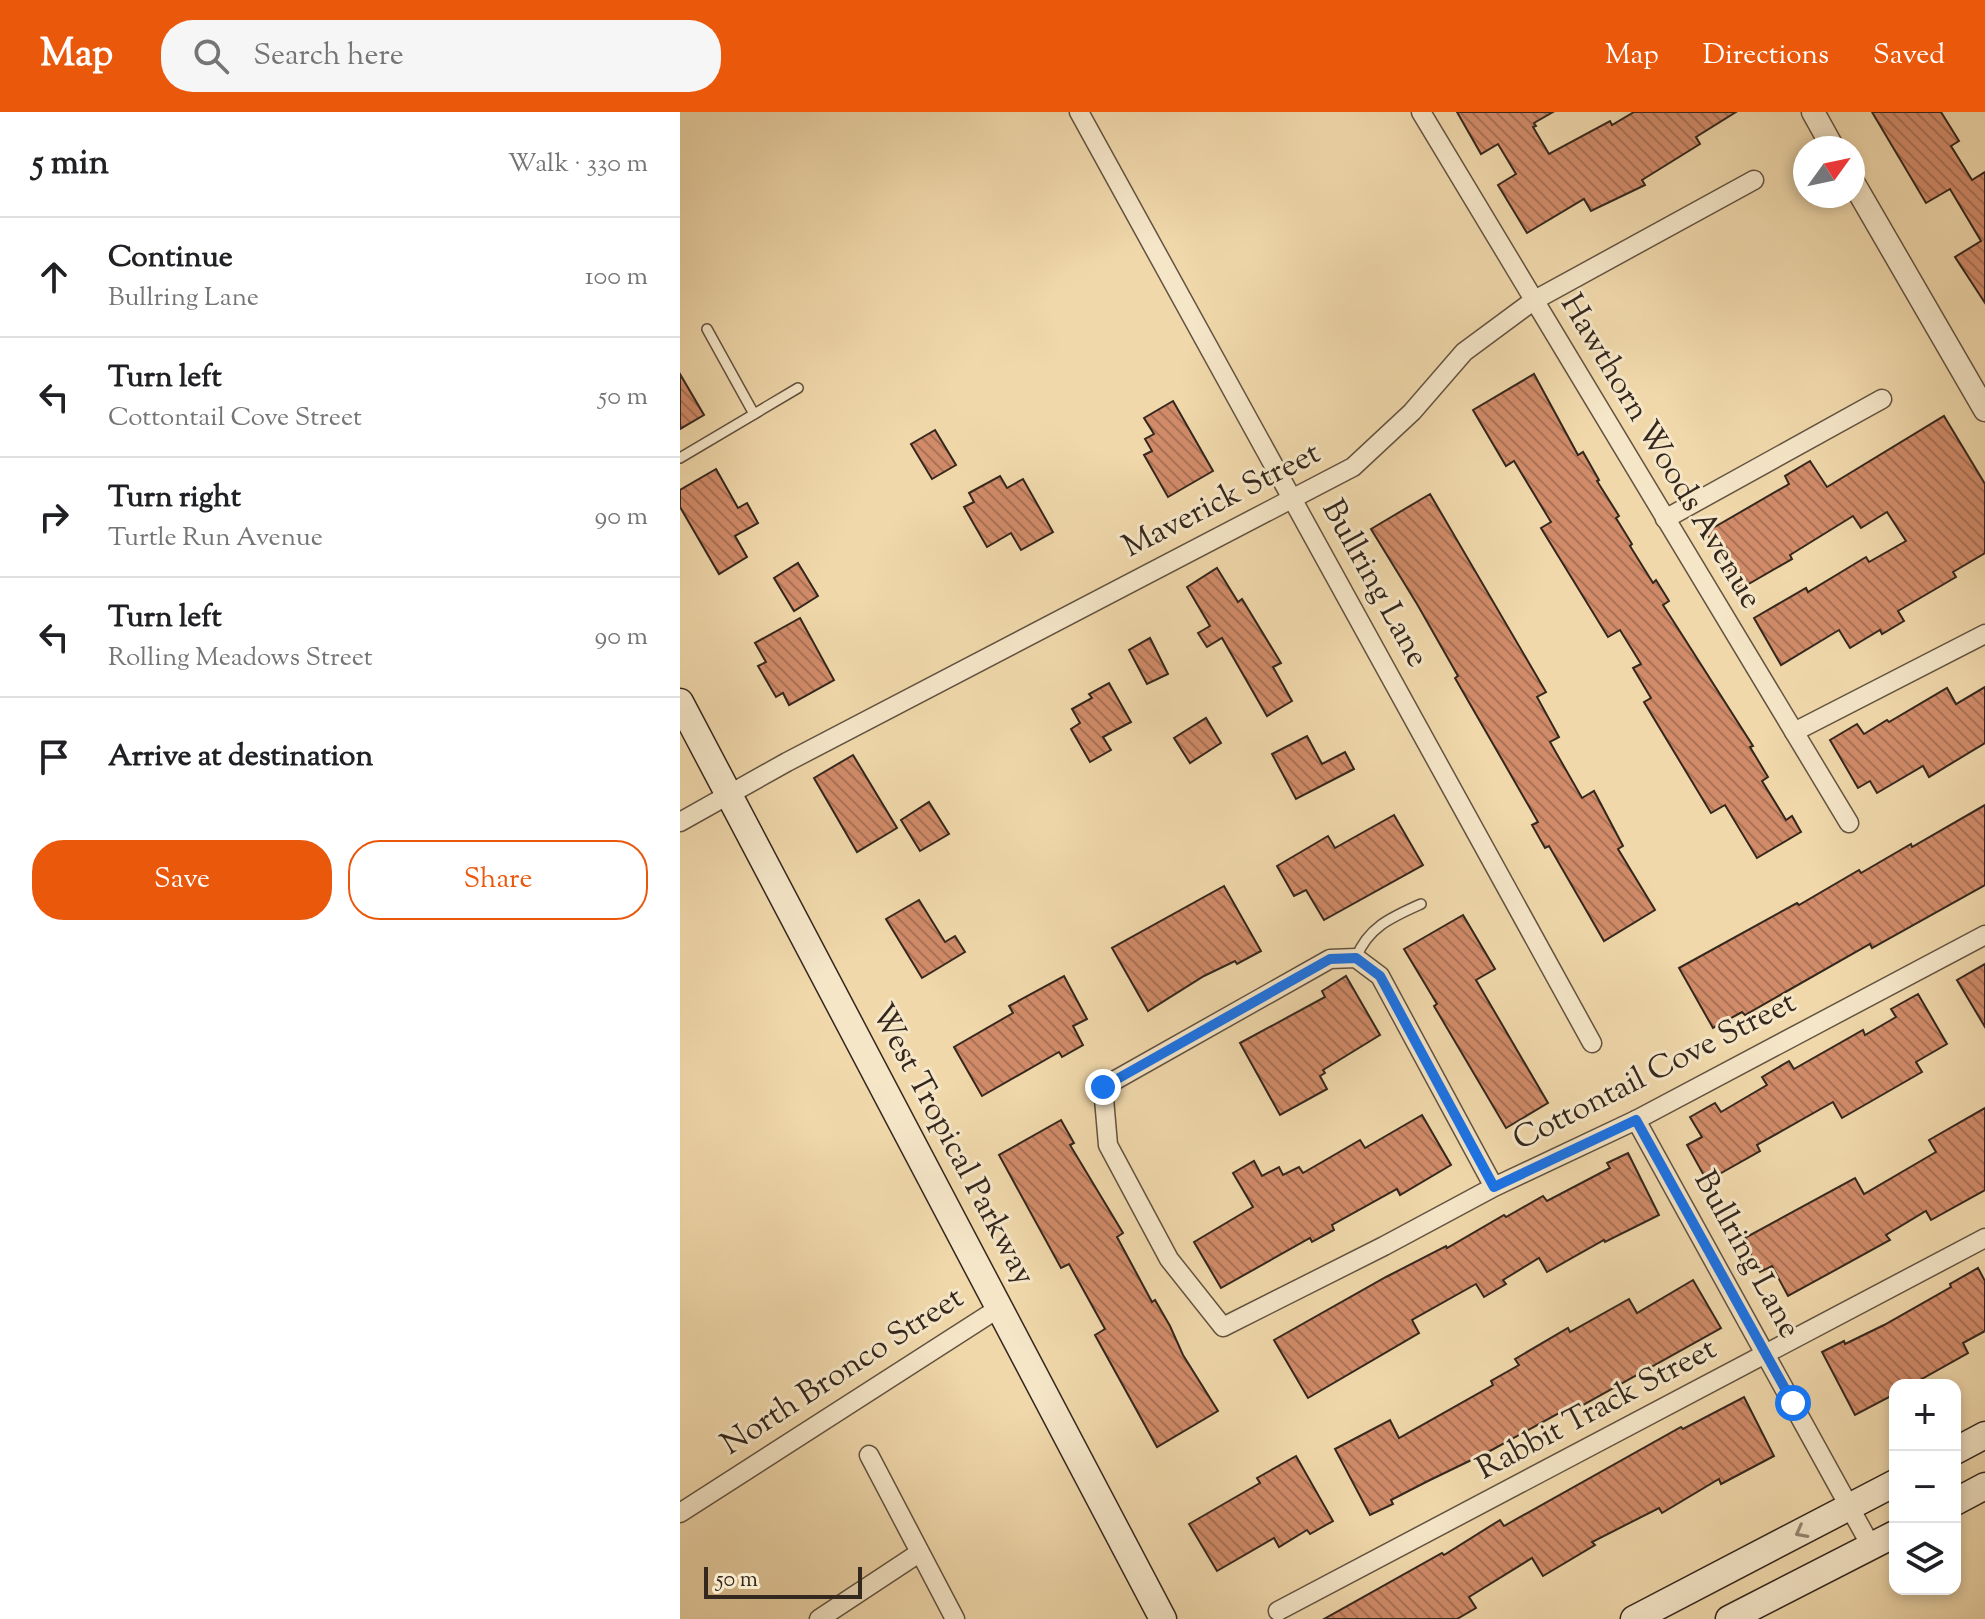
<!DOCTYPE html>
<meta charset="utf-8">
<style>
body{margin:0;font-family:"Sorts Mill Goudy",serif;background:#f6f6f6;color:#202124}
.controls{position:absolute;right:24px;bottom:24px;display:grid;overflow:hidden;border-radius:16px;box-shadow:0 4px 12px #0003}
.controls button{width:72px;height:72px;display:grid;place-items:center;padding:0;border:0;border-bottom:2px solid #e0e0e0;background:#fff;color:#202124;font:40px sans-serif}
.compass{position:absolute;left:1113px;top:24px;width:72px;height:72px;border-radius:50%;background:#fff;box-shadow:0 4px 12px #0003;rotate:57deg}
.scale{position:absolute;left:24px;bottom:20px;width:158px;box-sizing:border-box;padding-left:8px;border:4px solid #34271d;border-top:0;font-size:22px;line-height:28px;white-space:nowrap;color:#34271d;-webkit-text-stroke:6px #f5e6c8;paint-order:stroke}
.stop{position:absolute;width:24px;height:24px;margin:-18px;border:6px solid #1a73e8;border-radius:50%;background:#fff}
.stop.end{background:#1a73e8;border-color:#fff;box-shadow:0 2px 8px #0008}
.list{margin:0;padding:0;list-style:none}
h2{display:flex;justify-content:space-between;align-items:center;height:104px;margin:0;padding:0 32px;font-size:34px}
h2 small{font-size:26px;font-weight:400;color:#757577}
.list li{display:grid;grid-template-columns:52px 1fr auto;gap:24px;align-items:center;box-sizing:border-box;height:120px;padding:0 32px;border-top:2px solid #e0e0e0}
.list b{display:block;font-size:30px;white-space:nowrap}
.list p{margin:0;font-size:26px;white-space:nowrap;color:#757577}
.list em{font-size:26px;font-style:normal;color:#757577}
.actions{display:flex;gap:16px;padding:24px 32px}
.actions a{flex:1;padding:18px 0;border:2px solid #ea580c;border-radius:32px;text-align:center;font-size:28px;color:#ea580c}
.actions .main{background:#ea580c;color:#fff}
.icon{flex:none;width:44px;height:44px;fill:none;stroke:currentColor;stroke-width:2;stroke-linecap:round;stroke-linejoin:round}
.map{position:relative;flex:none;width:1305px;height:1507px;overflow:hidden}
header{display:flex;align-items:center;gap:48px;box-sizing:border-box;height:112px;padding:0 40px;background:#ea580c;color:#fff}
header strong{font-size:38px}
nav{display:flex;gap:44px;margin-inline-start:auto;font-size:28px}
.search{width:560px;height:72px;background:#f6f6f6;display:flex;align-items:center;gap:20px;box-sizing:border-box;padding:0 28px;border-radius:32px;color:#757577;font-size:30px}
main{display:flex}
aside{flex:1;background:#fff}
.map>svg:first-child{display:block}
</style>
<header>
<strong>Map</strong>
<div class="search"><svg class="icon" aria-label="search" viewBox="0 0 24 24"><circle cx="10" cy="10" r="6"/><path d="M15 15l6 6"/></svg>Search here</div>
<nav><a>Map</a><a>Directions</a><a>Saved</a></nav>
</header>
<main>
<aside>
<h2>5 min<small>Walk · 330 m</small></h2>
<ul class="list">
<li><svg class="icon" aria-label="ahead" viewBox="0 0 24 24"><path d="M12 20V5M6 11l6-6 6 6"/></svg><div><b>Continue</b><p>Bullring Lane</p></div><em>100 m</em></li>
<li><svg class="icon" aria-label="left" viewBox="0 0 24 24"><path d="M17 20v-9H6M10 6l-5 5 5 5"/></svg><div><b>Turn left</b><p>Cottontail Cove Street</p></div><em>50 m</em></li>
<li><svg class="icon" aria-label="right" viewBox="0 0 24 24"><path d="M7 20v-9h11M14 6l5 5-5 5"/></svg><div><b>Turn right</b><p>Turtle Run Avenue</p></div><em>90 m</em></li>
<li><svg class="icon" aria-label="left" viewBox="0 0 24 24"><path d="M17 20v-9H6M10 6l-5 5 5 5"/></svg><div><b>Turn left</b><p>Rolling Meadows Street</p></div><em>90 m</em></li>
<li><svg class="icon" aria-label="arrive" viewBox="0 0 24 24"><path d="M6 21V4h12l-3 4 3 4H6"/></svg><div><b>Arrive at destination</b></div></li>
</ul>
<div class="actions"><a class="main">Save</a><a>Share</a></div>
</aside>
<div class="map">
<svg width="1305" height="1507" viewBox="0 0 1305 1507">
<defs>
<pattern id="building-back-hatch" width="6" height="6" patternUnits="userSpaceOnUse" patternTransform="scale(2)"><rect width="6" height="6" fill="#d18b69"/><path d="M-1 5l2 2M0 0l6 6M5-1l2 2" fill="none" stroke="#aa7256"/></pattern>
</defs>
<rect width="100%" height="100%" fill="#f0d8ab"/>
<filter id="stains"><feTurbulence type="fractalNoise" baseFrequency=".0025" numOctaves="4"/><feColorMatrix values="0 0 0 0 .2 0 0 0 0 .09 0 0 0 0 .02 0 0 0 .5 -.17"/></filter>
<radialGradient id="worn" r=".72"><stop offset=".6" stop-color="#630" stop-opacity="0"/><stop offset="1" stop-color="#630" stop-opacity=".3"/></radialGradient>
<g fill="url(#building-back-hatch)" stroke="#34271d" stroke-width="2">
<polygon points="777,0 873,0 854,11 856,14 853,15 869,42 930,9 932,13 954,0 1056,0 1016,25 1020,32 962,68 965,73 911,99 904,87 847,121 818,73 836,62 818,32 801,42"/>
<polygon points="1192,0 1261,0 1279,29 1271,34 1292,68 1305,60 1305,191 1275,145 1301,129 1270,77 1246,91"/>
<polygon points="0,262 24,303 0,317"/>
<polygon points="854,262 898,343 903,340 919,368 917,369 939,404 936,406 952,432 950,434 973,471 976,468 989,489 983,493 1073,634 1070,635 1088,665 1082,669 1106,708 1112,704 1121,720 1077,746 1045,693 1031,701 964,590 971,586 953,556 961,552 940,518 928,525 861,416 871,410 834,349 826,354 793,298"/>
<polygon points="493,289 533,359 488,385 464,343 472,339 465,327 474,322 464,306"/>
<polygon points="1264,304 1305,372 1305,441 1273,460 1276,465 1218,499 1224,509 1202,522 1200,518 1170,536 1159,518 1101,553 1074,506 1126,476 1128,480 1186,445 1189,450 1226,429 1207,400 1181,416 1173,404 1110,443 1112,447 1060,477 1026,420 1109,372 1105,364 1130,349 1147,375"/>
<polygon points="255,318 276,353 252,367 231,332"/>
<polygon points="36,357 58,396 67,391 78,411 55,424 67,445 39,462 0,395 0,378"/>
<polygon points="320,364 327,376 343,367 373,420 341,438 331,421 307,435 284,395 294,390 289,381"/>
<polygon points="750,382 866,580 857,585 879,625 870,630 902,686 914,679 943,734 938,737 975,798 924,829 869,734 865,736 852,713 858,710 775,566 778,564 737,492 691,417"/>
<polygon points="118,451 138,484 114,499 94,466"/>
<polygon points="537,456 558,490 562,487 601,551 593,555 612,589 587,604 542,526 527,535 518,521 530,514 507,475"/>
<polygon points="120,506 154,568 109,593 103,581 96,585 78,554 86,550 75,531"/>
<polygon points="470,526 488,562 467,572 449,538"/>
<polygon points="429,571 451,610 423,625 431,638 410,650 391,617 400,611 392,597 412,586 409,582"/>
<polygon points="1305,575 1305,631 1249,665 1243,654 1197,681 1190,669 1178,676 1150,628 1177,612 1184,622 1207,608 1209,610 1267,576 1276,592"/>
<polygon points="526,606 541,631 510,651 494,626"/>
<polygon points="627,624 642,652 665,640 674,657 616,687 592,642"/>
<polygon points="173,643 217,716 177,740 134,666"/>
<polygon points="249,690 269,722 240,739 221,708"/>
<polygon points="1305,693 1305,773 1192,836 1190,832 1065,903 1062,900 1033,916 999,856 1117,791 1119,793 1179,758 1181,761 1231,732 1232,735"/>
<polygon points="714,703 743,753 644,808 626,778 614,784 597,754 648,724 655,736"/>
<polygon points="544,774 581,839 557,852 555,849 524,864 468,899 432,836"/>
<polygon points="239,788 265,830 275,824 285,840 242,866 206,807"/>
<polygon points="783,803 815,857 796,868 868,991 826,1016 754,894 757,892 724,837"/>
<polygon points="1305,852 1305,915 1277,868"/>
<polygon points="384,864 407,907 393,914 403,933 382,945 379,940 302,984 274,935 333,901 329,894"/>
<polygon points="666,864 700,923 643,958 645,961 640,964 647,977 600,1003 560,931 645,885 642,879"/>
<polygon points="1238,882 1267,932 1236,950 1242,960 1162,1006 1153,990 1077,1033 1080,1039 1027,1069 1007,1033 1022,1025 1010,1005 1035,991 1041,1000 1087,973 1082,965 1109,949 1114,957 1183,918 1185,923 1216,905 1211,897"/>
<polygon points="1305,996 1305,1078 1251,1108 1246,1099 1206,1123 1210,1128 1108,1184 1092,1154 1080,1160 1063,1127 1175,1066 1184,1082 1256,1040 1249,1028"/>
<polygon points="742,1003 771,1053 720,1083 717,1077 652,1113 654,1118 632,1130 630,1126 541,1176 514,1130 573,1095 553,1061 574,1049 582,1064 599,1055 603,1063 619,1055 623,1061 680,1028 685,1036"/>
<polygon points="381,1008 394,1031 390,1033 443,1121 437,1125 472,1190 475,1188 490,1214 503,1243 538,1299 477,1335 415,1223 425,1217 389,1152 381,1156 319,1043"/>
<polygon points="948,1041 979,1103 925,1130 924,1128 867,1160 859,1146 823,1168 826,1172 804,1185 796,1172 732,1208 739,1221 628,1286 594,1228 706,1165 766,1134 767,1136 824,1103 826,1105 863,1084 867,1089 930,1056 927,1051"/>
<polygon points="1298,1156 1305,1169 1305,1219 1283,1231 1288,1241 1231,1273 1215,1273 1215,1282 1175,1303 1142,1240 1164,1229 1165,1232 1204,1213 1271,1175 1270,1172"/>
<polygon points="1013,1168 1041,1216 901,1294 899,1290 810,1339 748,1369 711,1388 713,1392 690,1403 655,1337 710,1308 719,1326 813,1273 811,1269 839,1253 835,1247 888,1216 890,1220 949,1187 957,1201"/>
<polygon points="1064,1285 1094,1344 1041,1372 1039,1367 982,1401 979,1396 912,1430 915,1433 863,1464 852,1446 789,1485 796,1496 777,1507 644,1507 762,1441 764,1443 820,1408 824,1414 1001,1315 1003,1317"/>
<polygon points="616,1344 653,1409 630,1422 627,1418 599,1435 594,1426 537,1459 509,1412 580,1371 577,1366"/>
</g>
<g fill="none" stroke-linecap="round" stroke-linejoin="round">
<g stroke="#635340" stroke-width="12">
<g id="service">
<polyline points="27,217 74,302"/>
<polyline points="0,346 118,276"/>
<path d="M676,846C688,815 712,805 741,792"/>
</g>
</g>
<g stroke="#635340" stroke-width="21">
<g id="minor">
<polyline points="399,0 912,931"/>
<polyline points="741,0 1169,711"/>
<polyline points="985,407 1202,287"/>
<polyline points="1114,620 1305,522"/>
<polyline points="0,710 107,650 673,355 732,300 784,240 853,189 1074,68"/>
<polyline points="956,1008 1191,1434"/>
<polyline points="814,1075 700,864 676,846 650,847 423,975 428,1033 489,1147 543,1215 704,1134 814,1075 956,1008 1305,823"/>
<polyline points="189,1343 275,1507"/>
<polyline points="0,1401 319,1196"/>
<polyline points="598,1499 1305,1126"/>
<polyline points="139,1507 239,1441"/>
</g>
</g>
<g stroke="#635340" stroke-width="25">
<g id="tertiary">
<polyline points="1133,0 1153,36"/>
<polyline points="1173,70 1305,298"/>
</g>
</g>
<g stroke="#34271d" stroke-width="29">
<g id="secondary">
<polyline points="0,590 483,1507"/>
<polyline points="1275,1339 1305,1323"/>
<polyline points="1275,1390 1305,1374"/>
<polyline points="954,1507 1215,1371"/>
<polyline points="1049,1507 1215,1422"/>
</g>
</g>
<use href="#service" stroke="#f5e6c8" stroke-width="9"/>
<use href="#minor" stroke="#f5e6c8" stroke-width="18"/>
<use href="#tertiary" stroke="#f5e6c8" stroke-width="22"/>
<use href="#secondary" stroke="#f5e6c8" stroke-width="26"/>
</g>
<defs><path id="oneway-chevron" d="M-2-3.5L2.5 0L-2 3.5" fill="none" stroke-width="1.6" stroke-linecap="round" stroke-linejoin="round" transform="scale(2)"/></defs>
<use stroke="#948672" href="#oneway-chevron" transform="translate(1121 1420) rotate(152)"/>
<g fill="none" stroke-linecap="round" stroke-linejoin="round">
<polyline stroke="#1a73e8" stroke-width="10" points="423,975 650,847 676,846 700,864 814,1075 956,1008 1113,1291"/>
</g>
<g text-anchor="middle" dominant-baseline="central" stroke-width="6" stroke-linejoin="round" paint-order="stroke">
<g font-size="32" fill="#34271d" stroke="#f5e6c8">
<text transform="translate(980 340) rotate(59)">Hawthorn Woods Avenue</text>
<text transform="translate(542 389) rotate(-27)">Maverick Street</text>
<text transform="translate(694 472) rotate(61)">Bullring Lane</text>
<text transform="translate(975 960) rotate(-27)">Cottontail Cove Street</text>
<text transform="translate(272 1033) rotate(62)">West Tropical Parkway</text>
<text transform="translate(1066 1143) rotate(61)">Bullring Lane</text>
<text transform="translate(163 1260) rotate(-33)">North Bronco Street</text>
<text transform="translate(917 1298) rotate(-28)">Rabbit Track Street</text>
</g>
</g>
<rect width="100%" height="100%" filter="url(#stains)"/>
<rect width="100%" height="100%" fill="url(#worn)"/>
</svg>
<div class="controls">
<button>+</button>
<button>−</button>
<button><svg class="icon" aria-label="layers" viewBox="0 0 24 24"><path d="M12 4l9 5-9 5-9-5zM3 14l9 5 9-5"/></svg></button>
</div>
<svg class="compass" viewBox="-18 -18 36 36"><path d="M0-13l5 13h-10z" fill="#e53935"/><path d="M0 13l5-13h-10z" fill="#757577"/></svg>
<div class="scale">50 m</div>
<div class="stop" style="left:1113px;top:1291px"></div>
<div class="stop end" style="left:423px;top:975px"></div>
</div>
</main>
